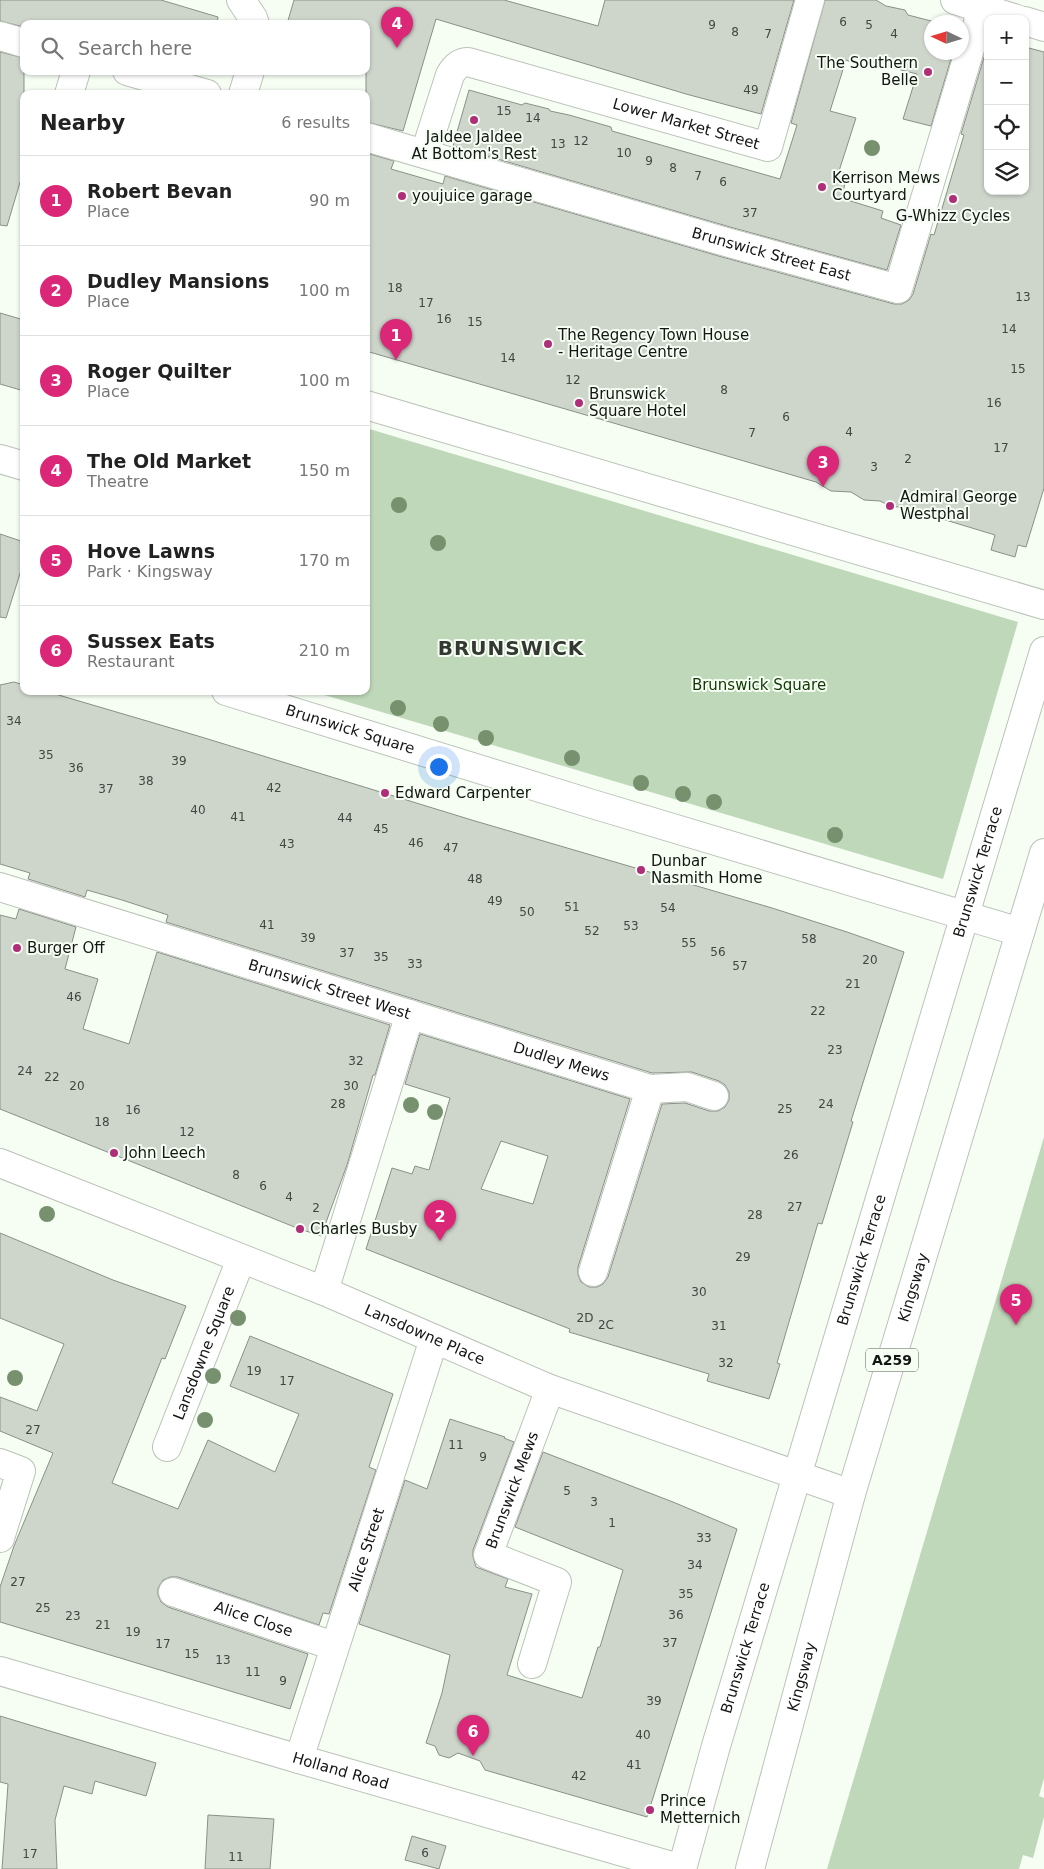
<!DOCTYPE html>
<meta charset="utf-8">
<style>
body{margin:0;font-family:"DejaVu Sans",sans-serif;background:#f6f6f6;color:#222}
.controls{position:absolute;right:15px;top:15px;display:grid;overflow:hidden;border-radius:10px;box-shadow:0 1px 4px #0004}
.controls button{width:45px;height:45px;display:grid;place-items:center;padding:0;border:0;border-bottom:1px solid #e0e0e0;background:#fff;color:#222;font:25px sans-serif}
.compass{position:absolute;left:924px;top:15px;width:45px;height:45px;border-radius:50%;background:#fff;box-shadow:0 1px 4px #0004;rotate:274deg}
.you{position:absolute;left:438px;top:766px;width:18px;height:18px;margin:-12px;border:4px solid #fff;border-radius:50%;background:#1a73e8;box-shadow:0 0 0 8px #1a73e833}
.badge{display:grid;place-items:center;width:32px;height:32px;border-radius:50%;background:#db2777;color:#fff;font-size:16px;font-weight:700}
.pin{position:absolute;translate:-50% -41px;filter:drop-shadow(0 1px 2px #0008)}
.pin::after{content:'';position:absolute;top:26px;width:18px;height:15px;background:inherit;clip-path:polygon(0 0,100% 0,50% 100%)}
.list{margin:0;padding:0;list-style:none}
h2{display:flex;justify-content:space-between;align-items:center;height:65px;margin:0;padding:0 20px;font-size:21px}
h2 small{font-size:16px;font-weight:400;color:#767676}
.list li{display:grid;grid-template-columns:32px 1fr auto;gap:15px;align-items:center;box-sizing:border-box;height:90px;padding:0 20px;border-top:1px solid #e0e0e0}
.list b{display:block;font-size:19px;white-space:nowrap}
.list p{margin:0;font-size:16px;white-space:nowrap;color:#767676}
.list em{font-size:16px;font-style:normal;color:#767676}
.icon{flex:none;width:28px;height:28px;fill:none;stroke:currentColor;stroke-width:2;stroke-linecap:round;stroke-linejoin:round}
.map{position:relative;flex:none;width:1044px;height:1869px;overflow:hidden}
.search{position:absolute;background:#fff;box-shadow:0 1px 4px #0004;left:20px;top:20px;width:350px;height:55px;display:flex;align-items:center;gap:12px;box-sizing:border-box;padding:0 18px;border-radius:10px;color:#767676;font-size:19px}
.panel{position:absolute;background:#fff;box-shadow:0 1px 4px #0004;left:20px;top:90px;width:350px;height:605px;border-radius:10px}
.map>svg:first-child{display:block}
</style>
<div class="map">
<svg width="1044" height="1869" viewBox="0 0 1044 1869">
<rect width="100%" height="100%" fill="#f6fef4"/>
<g fill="#bfd8b9">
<polygon points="366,428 1018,622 943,879 311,691 366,691"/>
<polygon points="1044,1137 1044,1778 1039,1796 1044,1798 1044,1817 1033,1858 1023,1855 1019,1869 827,1869"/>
</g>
<g fill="#ced6cc" stroke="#899087" fill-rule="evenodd">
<polygon points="0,0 161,0 218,17 217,24 24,24 24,27 0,21"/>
<polygon points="294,0 504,0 598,26 605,0 794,0 761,114 686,94 436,19 403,131 366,122 366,24 287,24"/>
<polygon points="825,0 876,0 886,6 905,10 908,15 935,22 932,22 932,52 953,52 931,126 903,119 917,74 858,59 856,64 846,60 830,111 856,118 839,171 848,174 841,198 883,211 881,218 901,225 887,270 730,227 453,146 469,90 522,105 525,103 549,109 550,111 569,115 611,127 612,131 780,179 797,125 791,123"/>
<polygon points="988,44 988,191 1025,191 1025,47 1044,52 1044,488 1026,547 1018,545 1015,557 991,550 995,535 906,508 890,506 880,501 864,500 851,492 831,491 816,482 366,351 366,153 394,161 391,169 443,184 445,176 722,257 894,304 902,304 909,300 913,294 931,234 934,235 964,135 961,134"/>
<polygon points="0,52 24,58 24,169 7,226 0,225"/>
<polygon points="0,313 24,320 24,391 0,384"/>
<polygon points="0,534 24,542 24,561 6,618 0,617"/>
<path d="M14,682L24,685V691H45L198,736L475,821L772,908L847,932L904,952L851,1121L853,1122L822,1224L818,1223L777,1363L780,1364L769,1399L707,1381L709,1374L569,1332L570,1329L366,1249L392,1168L412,1174L415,1166L429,1170L450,1098L405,1084L420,1034L630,1099L578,1267V1275L581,1282L589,1287H597L603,1284L608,1277L662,1104L685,1103L709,1111H718L725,1107L729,1100V1092L725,1085L719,1081L692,1072L652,1073L166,922L168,915L122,900L87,890L85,897L28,879L30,873L0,864V685ZM501,1141L548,1156L533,1204L481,1189Z"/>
<polygon points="19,909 76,927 65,969 98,979 83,1029 129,1044 157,952 390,1025 375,1075 373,1075 347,1165 321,1236 297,1228 0,1109 0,915 16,919"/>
<polygon points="0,1233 113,1280 186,1306 165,1359 162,1358 112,1483 178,1509 208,1440 275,1472 299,1414 230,1386 250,1336 393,1394 369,1467 376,1470 329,1614 323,1613 319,1625 178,1577 170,1577 163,1580 158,1588 158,1595 161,1602 168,1607 308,1654 290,1709 0,1622 0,1587 14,1546 53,1453 0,1431 0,1397 37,1411 64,1344 0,1318"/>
<polygon points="450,1419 505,1437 504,1438 514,1442 473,1550 473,1557 476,1567 508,1579 505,1587 532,1594 507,1675 582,1698 598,1647 600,1647 623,1570 515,1527 543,1452 673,1502 737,1529 647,1817 485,1770 480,1761 458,1753 449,1758 439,1755 435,1746 426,1743 442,1693 450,1655 359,1624 405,1480 427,1489"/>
<polygon points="0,1716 156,1763 146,1796 95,1781 92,1794 64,1786 55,1820 57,1869 2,1869 8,1784 0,1782"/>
<polygon points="208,1815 274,1819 270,1869 205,1869"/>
<polygon points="412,1836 446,1846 439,1869 405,1860"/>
</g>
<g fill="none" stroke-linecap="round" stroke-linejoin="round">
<g stroke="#bbc3b9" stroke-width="30">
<g id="street">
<polyline points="241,0 253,18 255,24"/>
<polyline points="955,0 1017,19"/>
<polyline points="1025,21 1044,27"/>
<polyline points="0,36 24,43"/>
<polyline points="127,71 207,94"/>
<polyline points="69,94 76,71"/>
<polyline points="243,94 250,71"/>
<path id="s1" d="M366,137L726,242L898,289L982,9"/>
<path id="s2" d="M425,153L450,75C454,68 459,62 468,62L768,147L810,0"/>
<polyline points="366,405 1044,605"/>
<polyline points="0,459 24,466"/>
<path id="s3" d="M226,691L589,803L1020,932"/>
<path id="s4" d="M0,887L650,1089L687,1087L714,1096"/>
<path id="s5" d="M0,1163L324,1291L550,1389L851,1494"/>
<polyline points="593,1272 650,1089"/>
<polyline points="324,1291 410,1014"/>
<path id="s6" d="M167,1447L241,1259"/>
<polyline points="0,1463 21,1471 0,1538"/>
<path id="s7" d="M173,1592L334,1646"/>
<path id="s8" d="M532,1664L557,1582L488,1555L550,1389"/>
<path id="s9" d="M0,1671L299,1759L682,1869"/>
<path id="s10" d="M299,1759L434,1339"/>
<path id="s11" d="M682,1869L716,1746L1044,651"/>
</g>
</g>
<g stroke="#bbc3b9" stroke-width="30">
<g id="primary">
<path id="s12" d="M750,1869L851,1494L1044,853"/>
</g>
</g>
<use href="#street" stroke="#fff" stroke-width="28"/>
<use href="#primary" stroke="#fff" stroke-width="28"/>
</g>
<g fill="#77916e">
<circle cx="872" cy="148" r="8"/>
<circle cx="399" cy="505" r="8"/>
<circle cx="438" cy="543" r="8"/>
<circle cx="398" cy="708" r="8"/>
<circle cx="441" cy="724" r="8"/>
<circle cx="486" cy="738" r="8"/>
<circle cx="572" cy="758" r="8"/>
<circle cx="641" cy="783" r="8"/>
<circle cx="683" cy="794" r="8"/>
<circle cx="714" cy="802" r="8"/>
<circle cx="835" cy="835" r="8"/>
<circle cx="411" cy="1105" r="8"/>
<circle cx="435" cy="1112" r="8"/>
<circle cx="47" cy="1214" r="8"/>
<circle cx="238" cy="1318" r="8"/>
<circle cx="213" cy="1376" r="8"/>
<circle cx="15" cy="1378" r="8"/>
<circle cx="205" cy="1420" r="8"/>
</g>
<g fill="#af2e7a" stroke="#f6fef4" stroke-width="2">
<circle cx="928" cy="72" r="5"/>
<circle cx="474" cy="120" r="5"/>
<circle cx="822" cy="187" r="5"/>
<circle cx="402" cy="196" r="5"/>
<circle cx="953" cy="199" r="5"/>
<circle cx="548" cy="344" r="5"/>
<circle cx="579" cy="403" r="5"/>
<circle cx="890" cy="506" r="5"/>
<circle cx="385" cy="793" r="5"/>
<circle cx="641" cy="870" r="5"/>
<circle cx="17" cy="948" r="5"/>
<circle cx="114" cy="1153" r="5"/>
<circle cx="300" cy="1229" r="5"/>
<circle cx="650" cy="1810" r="5"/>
</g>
<g text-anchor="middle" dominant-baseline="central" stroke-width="4" stroke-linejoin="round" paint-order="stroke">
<g font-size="12" fill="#424641">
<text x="843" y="22">6</text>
<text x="712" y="25">9</text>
<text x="869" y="25">5</text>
<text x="735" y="32">8</text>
<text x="768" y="34">7</text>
<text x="894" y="34">4</text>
<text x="751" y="90">49</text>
<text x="504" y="111">15</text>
<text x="533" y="118">14</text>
<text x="581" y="141">12</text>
<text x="558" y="144">13</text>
<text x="624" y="153">10</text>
<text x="649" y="161">9</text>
<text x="673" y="168">8</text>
<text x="698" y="176">7</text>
<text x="723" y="182">6</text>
<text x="750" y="213">37</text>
<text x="395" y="288">18</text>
<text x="1023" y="297">13</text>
<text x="426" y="303">17</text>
<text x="444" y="319">16</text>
<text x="475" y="322">15</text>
<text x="1009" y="329">14</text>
<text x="508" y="358">14</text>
<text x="1018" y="369">15</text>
<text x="573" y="380">12</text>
<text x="724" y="390">8</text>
<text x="994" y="403">16</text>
<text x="786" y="417">6</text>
<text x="849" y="432">4</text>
<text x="752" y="433">7</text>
<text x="1001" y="448">17</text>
<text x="908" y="459">2</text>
<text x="874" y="467">3</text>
<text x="14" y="721">34</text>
<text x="46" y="755">35</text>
<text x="179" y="761">39</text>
<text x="76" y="768">36</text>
<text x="146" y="781">38</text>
<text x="274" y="788">42</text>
<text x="106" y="789">37</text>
<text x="198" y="810">40</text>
<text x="238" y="817">41</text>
<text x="345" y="818">44</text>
<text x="381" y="829">45</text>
<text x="416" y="843">46</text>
<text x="287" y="844">43</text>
<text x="451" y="848">47</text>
<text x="475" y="879">48</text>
<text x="495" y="901">49</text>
<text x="572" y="907">51</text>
<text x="668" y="908">54</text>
<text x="527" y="912">50</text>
<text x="267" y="925">41</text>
<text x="631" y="926">53</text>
<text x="592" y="931">52</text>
<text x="308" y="938">39</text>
<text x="809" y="939">58</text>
<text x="689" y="943">55</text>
<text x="718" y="952">56</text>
<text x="347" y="953">37</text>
<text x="381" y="957">35</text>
<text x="870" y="960">20</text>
<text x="415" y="964">33</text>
<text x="740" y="966">57</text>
<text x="853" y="984">21</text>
<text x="74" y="997">46</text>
<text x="818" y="1011">22</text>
<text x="835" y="1050">23</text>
<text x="356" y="1061">32</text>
<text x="25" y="1071">24</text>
<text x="52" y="1077">22</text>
<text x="77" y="1086">20</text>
<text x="351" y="1086">30</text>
<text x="338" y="1104">28</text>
<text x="826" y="1104">24</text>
<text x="785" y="1109">25</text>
<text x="133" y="1110">16</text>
<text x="102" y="1122">18</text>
<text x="187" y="1132">12</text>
<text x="791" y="1155">26</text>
<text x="236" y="1175">8</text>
<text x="263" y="1186">6</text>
<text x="289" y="1197">4</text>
<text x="795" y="1207">27</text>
<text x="316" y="1208">2</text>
<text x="755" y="1215">28</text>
<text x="743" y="1257">29</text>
<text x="699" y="1292">30</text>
<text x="585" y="1318">2D</text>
<text x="606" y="1325">2C</text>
<text x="719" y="1326">31</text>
<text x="726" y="1363">32</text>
<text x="254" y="1371">19</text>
<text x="287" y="1381">17</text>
<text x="33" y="1430">27</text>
<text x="456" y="1445">11</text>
<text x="483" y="1457">9</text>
<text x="567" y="1491">5</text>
<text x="594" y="1502">3</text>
<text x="612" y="1523">1</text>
<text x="704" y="1538">33</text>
<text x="695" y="1565">34</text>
<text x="18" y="1582">27</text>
<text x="686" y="1594">35</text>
<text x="43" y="1608">25</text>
<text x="676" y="1615">36</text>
<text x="73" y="1616">23</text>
<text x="103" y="1625">21</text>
<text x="133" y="1632">19</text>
<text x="670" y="1643">37</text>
<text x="163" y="1644">17</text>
<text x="192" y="1654">15</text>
<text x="223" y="1660">13</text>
<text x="253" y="1672">11</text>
<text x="283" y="1681">9</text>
<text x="654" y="1701">39</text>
<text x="643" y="1735">40</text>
<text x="634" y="1765">41</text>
<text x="579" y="1776">42</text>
<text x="425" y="1853">6</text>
<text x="30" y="1854">17</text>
<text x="236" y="1857">11</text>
</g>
<rect fill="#f6fef4" stroke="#575c56" stroke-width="1" x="866" y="1348.5" width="52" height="23" rx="4"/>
<g font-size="14" font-weight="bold" fill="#131613">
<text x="892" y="1360">A259</text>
</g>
<g font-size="15" fill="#131613" stroke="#f6fef4" text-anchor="start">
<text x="918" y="63" text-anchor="end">The Southern<tspan x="918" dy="17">Belle</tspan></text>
<text x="474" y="137" text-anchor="middle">Jaldee Jaldee<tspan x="474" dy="17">At Bottom's Rest</tspan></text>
<text x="832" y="178">Kerrison Mews<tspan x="832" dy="17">Courtyard</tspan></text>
<text x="412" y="196">youjuice garage</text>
<text x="953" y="216" text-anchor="middle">G-Whizz Cycles</text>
<text x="558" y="335">The Regency Town House<tspan x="558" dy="17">- Heritage Centre</tspan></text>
<text x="589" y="394">Brunswick<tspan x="589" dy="17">Square Hotel</tspan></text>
<text x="900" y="497">Admiral George<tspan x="900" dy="17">Westphal</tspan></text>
<text x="395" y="793">Edward Carpenter</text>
<text x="651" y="861">Dunbar<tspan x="651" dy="17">Nasmith Home</tspan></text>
<text x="27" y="948">Burger Off</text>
<text x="124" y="1153">John Leech</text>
<text x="310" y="1229">Charles Busby</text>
<text x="660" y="1801">Prince<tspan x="660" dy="17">Metternich</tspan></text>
</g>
<g font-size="15" fill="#131613" stroke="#f6fef4">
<text stroke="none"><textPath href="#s2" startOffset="332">Lower Market Street</textPath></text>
<text stroke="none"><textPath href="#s1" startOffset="422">Brunswick Street East</textPath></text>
<text stroke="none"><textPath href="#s3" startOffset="130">Brunswick Square</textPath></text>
<text stroke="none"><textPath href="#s11" startOffset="1040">Brunswick Terrace</textPath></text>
<text stroke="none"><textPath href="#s4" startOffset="345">Brunswick Street West</textPath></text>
<text stroke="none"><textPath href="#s4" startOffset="588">Dudley Mews</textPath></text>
<text stroke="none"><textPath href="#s11" startOffset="635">Brunswick Terrace</textPath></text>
<text stroke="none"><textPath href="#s12" startOffset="604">Kingsway</textPath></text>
<text stroke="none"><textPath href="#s5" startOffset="458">Lansdowne Place</textPath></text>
<text stroke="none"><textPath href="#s6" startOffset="101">Lansdowne Square</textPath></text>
<text stroke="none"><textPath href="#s8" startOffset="229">Brunswick Mews</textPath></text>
<text stroke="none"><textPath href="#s10" startOffset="220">Alice Street</textPath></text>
<text stroke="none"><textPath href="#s7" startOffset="85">Alice Close</textPath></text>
<text stroke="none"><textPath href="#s11" startOffset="230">Brunswick Terrace</textPath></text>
<text stroke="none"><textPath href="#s12" startOffset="199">Kingsway</textPath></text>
<text stroke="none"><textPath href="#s9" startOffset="355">Holland Road</textPath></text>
</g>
<g font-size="15" fill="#0f3701" stroke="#f6fef4">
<text x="759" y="685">Brunswick Square</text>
</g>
<g font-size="20" font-weight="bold" letter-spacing="1" fill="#333932" stroke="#f6fef4">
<text x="511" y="648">BRUNSWICK</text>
</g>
</g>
</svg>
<div class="controls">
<button>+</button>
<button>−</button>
<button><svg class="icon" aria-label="locate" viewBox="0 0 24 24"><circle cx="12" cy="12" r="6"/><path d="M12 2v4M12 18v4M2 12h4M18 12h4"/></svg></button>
<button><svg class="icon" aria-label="layers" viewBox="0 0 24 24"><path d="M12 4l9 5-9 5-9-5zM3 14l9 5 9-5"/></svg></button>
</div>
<svg class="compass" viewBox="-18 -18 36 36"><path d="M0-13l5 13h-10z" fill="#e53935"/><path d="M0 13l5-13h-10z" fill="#767676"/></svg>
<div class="you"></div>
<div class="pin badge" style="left:396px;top:360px">1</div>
<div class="pin badge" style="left:440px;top:1241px">2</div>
<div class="pin badge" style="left:823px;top:487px">3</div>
<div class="pin badge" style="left:397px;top:48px">4</div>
<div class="pin badge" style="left:1016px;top:1325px">5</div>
<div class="pin badge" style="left:473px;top:1756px">6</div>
<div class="search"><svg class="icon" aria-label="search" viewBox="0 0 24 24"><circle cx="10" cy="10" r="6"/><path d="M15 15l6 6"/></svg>Search here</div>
<section class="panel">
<h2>Nearby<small>6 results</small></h2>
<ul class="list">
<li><span class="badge">1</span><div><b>Robert Bevan</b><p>Place</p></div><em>90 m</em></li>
<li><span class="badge">2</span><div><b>Dudley Mansions</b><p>Place</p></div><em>100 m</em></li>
<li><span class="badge">3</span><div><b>Roger Quilter</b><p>Place</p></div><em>100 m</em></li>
<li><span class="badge">4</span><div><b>The Old Market</b><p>Theatre</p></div><em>150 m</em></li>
<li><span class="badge">5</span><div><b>Hove Lawns</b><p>Park · Kingsway</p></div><em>170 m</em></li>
<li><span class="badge">6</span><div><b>Sussex Eats</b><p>Restaurant</p></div><em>210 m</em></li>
</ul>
</section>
</div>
